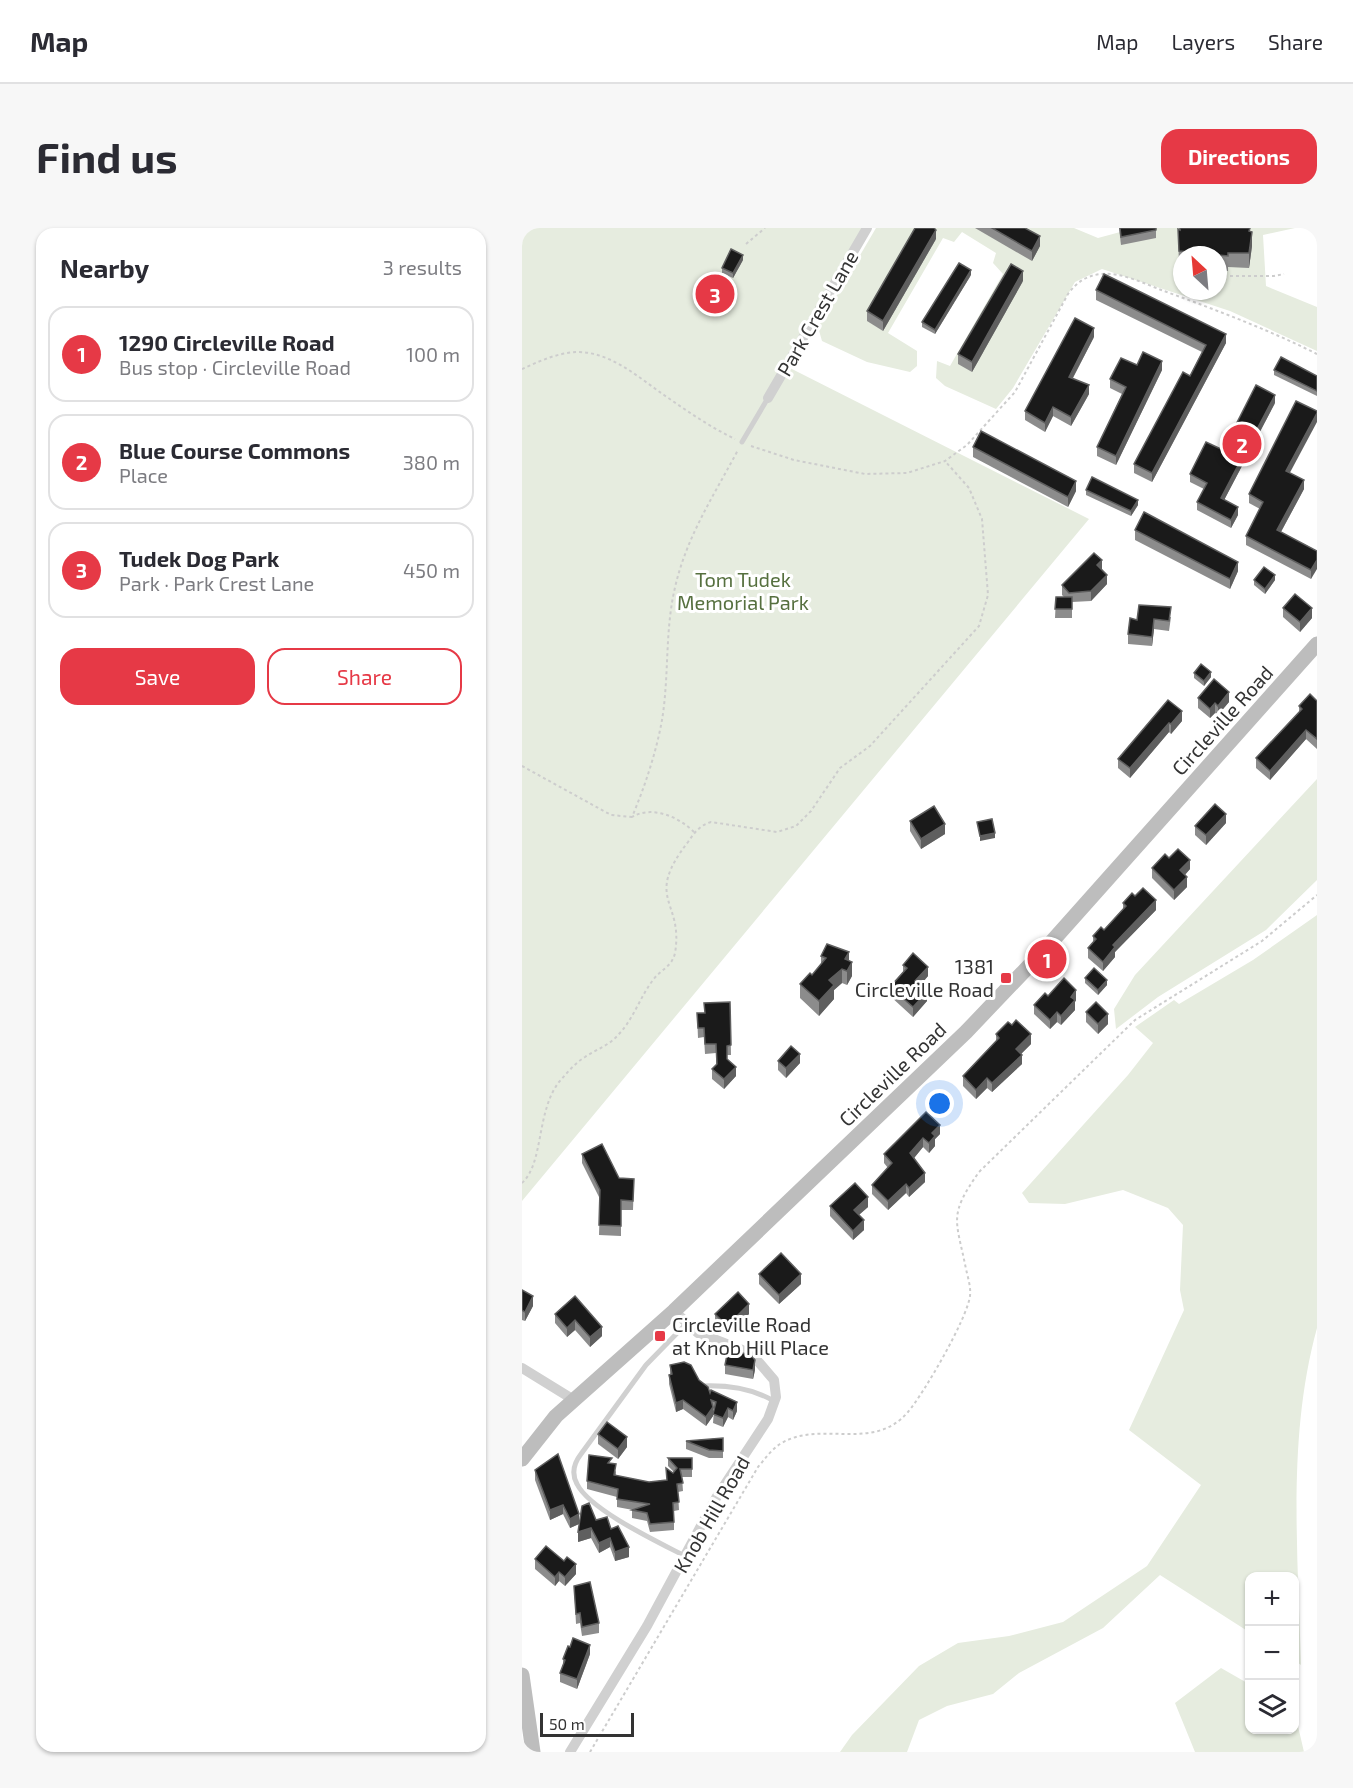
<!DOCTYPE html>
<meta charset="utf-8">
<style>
body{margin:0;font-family:"Exo 2",sans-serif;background:#f7f7f7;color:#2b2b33}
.controls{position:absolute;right:18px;bottom:18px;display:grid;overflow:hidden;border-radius:12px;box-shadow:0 2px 4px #0004}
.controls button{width:54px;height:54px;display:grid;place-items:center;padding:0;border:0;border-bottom:2px solid #e1e1e2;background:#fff;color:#2b2b33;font:30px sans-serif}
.compass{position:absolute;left:651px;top:18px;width:54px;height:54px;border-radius:50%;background:#fff;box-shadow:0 2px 4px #0004;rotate:334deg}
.scale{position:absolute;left:18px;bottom:15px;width:94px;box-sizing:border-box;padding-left:6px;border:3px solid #333;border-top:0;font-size:16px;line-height:21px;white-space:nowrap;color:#333;-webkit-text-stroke:4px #fff;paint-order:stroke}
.you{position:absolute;left:418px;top:876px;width:21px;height:21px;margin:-15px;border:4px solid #fff;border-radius:50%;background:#1a73e8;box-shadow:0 0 0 9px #1a73e833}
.badge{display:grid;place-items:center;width:39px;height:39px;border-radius:50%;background:#e63946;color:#fff;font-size:20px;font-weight:700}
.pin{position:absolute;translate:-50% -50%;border:3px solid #fff;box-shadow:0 2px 6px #0006}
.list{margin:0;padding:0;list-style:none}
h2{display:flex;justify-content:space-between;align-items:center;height:78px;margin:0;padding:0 24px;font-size:26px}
h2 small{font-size:20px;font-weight:400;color:#7c7c81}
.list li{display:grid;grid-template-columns:39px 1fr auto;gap:18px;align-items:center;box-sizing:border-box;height:96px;margin:0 12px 12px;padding:0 12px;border:2px solid #e1e1e2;border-radius:18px}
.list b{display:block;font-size:22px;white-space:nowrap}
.list p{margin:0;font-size:20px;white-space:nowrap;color:#7c7c81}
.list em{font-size:20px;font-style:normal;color:#7c7c81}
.actions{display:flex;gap:12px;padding:18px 24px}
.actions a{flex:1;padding:14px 0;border:2px solid #e63946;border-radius:18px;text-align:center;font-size:21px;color:#e63946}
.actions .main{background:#e63946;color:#fff}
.icon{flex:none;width:33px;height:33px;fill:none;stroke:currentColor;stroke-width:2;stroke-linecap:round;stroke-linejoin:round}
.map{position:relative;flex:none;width:795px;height:1524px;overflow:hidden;border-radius:18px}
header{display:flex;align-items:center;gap:36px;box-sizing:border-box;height:84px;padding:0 30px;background:#fff;border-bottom:2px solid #e1e1e2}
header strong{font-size:28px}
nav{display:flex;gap:33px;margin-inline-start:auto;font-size:21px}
.intro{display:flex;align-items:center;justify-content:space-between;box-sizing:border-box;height:144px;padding:0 36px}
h1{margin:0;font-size:42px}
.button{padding:15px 27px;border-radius:18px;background:#e63946;color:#fff;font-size:21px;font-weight:700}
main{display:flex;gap:36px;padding:0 36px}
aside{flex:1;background:#fff;border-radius:18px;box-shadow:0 2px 4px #0004}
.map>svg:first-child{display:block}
</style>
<header>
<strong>Map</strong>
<nav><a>Map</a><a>Layers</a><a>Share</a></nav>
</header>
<div class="intro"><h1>Find us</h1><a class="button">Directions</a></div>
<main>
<aside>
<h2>Nearby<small>3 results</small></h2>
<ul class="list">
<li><span class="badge">1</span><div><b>1290 Circleville Road</b><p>Bus stop · Circleville Road</p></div><em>100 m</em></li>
<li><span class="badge">2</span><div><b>Blue Course Commons</b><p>Place</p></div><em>380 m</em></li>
<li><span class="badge">3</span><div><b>Tudek Dog Park</b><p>Park · Park Crest Lane</p></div><em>450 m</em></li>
</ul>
<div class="actions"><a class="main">Save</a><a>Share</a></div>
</aside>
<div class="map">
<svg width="795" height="1524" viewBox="0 0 795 1524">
<rect width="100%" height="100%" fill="#fff"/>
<g fill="#e6ecdf" fill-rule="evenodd">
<polygon points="0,0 345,0 264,138 567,291 0,973"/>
<path d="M354,0H552L576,10L613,0H773L741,7L744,58L795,79V123L708,83L580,41L553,54L491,160L474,181L423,158L414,150L415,133L428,138L481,46L471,35L474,25L440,4L432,14L421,10L366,105L395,123V138L388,144L345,134L300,113L296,99ZM660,27H696V63H660Z"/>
<polygon points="795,551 795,652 744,702 636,769 594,801 592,781 613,747"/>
<path d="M795,687V1100C765,1209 776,1325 779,1437L773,1433L772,1348H728L727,1404L638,1347L581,1400L497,1445L471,1466L425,1478L397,1492L385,1524H318L330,1507L397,1438L436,1415L487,1408L541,1394L625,1338L679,1257L607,1202L662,1082L658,1062L661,997L646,980L601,962L543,976L507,975L500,965L606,847L631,815L613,799L652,772L657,776L731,732Z"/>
<polygon points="699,1440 727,1456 728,1502 772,1502 773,1485 782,1524 673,1524 653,1475"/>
</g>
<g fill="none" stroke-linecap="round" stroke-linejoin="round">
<g stroke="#cdcdcd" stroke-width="2" stroke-dasharray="3 3" stroke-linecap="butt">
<polyline points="224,16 243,0"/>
<polyline points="696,48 752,48 762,46"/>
<path d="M0,141C18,133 37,124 57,124C90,125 116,149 142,167C165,183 188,199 213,211"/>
<path d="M229,218L272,232L343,246L385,245L423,233L445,217L493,164L546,66C555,54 565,47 580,46C600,44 623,56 642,63C694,82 745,101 795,126"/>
<polyline points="0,538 89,587 110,589"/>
<path d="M172,604C157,589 130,577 110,589C123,558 134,525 140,492C147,450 143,406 152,364C163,311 191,269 216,222"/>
<path d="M0,955C22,935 14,884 37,854C45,845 53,835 63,829C75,821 88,817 97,806C112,790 118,769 131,752C138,742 150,739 153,725C162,672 121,672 166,614C172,605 178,597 189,594L255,604L274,598L289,583L318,540L348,518L457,398L466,367L460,291L447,260L423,233"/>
<path d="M68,1524L236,1239C243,1231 249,1222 258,1216C298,1191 351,1225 386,1184C402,1165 445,1091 448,1068C449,1059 446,1050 444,1041C434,991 426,988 457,944L613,792L740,713L795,667"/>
</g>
<g stroke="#d0d0d0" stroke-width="5">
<polyline points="220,214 246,170"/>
<path d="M181,1158C206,1157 231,1161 252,1173"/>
<path d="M163,1328C136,1314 68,1282 55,1256C49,1245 52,1235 59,1226L124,1137L164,1096"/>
</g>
<g stroke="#d0d0d0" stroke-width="10">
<polyline points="246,170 345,0"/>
<polyline points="0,1140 52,1172"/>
<polyline points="48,1524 125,1398 194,1270 246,1191 254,1169 252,1152 234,1131 220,1122 176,1105 152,1083"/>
</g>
<g stroke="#bdbdbd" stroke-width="15">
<polyline points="0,1231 34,1188 152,1083 444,804 525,719 795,416"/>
<polyline points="0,1447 11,1524"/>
</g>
</g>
<g fill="#8c8c8c">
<polygon points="453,0 503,0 518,18 510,33"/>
<polygon points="597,0 634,2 634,10 599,17"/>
<polygon points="656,1 728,3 730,18 727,40 706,39 706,43 696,42 696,27 660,27 660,38 657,38"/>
<polygon points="414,11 361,103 345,93 345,83"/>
<polygon points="221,32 211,50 200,45 200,40"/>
<polygon points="449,47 413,106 400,99 400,94"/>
<polygon points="501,53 450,144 436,136 436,126"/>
<polygon points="574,62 704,115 630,254 612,245 612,236 668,148 680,124 574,72"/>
<polygon points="572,109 551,150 567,166 549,198 531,188 523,204 503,192 503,183"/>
<polygon points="615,137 640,142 594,237 575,228 575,219 600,166 588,160 588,151"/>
<polygon points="752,142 795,148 795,168 752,147"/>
<polygon points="753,175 702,272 716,287 709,300 675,282 675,274 682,261 668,254 668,246 701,222"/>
<polygon points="451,219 554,263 546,279 451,229"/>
<polygon points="768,245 782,261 759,304 795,323 789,351 724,317 724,308 738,281 727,275 727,266"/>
<polygon points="564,262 616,277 609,288 564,267"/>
<polygon points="613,302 716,343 708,361 613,312"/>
<polygon points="580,341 585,356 569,373 550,374 550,390 533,390 534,369 542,369 540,367 540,357"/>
<polygon points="732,352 753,352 743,366 732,357"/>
<polygon points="761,380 790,390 778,404 761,389"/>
<polygon points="649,389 647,403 632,401 630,418 606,416 606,406 615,392"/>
<polygon points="672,445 689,449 682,458 672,450"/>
<polygon points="676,470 707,474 696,487 693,485 688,490 676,480"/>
<polygon points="646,472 660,493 649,506 647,504 608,550 596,540 596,531"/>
<polygon points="795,473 795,521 784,511 748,552 734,540 734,530 777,484 777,478"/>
<polygon points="388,593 423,606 399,621 388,603"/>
<polygon points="704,595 684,617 673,607 673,598"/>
<polygon points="647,630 668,641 663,647 665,659 652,672 630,650 630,640"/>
<polygon points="613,668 634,682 593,724 593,729 581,743 566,730 566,720 571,714 571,708 582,702 601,681 601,675"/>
<polygon points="299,728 327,733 330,748 325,757 320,755 312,762 312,771 297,788 278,770 278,756 290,747 299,736"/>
<polygon points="381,737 406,748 398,758 405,773 391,789 368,768 368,759 381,744"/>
<polygon points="563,750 585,757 576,767 563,755"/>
<polygon points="526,768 554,772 553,774 553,782 539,797 535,794 528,801 512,786 512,777"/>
<polygon points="208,774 209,827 205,827 205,831 214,848 202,861 190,851 190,841 194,837 194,825 183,826 182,809 176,810 175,785 182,785"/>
<polygon points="564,784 586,796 576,806 564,794"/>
<polygon points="474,806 509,816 499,826 500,836 470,864 465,860 454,871 441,858 441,848 474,813"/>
<polygon points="256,833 278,835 264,850 256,842"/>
<polygon points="404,884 418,906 413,911 413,918 407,925 401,919 392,930 403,954 387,969 384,965 366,982 350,966 350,957 366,940 362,935 362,926"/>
<polygon points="60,926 97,950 112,951 111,982 99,982 99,1008 77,1007 78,971 60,935"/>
<polygon points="308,978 346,979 337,987 342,1002 331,1012 308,988"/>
<polygon points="237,1046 279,1056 257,1076 237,1056"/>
<polygon points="0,1062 11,1078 3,1093 0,1092"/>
<polygon points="53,1068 80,1108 68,1119 53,1102 45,1109 33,1095 33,1086"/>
<polygon points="193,1086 227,1086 205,1107 193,1095"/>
<polygon points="148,1137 177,1152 188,1165 215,1183 211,1192 206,1189 201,1199 191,1195 192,1182 191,1181 191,1188 184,1198 161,1181 154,1184 147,1156 147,1147 148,1147"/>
<polygon points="203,1137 233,1142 231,1151 203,1146"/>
<polygon points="76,1206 105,1219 96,1231 76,1216"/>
<polygon points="201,1210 201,1230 187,1230 164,1221 164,1213"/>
<polygon points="146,1230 170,1230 170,1249 160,1249 161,1263 156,1264 157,1282 152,1283 152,1302 128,1304 125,1293 110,1290 110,1282 111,1282 95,1279 95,1269 65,1261 65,1253 90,1236 94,1244 94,1248 127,1254 144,1252 152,1244 146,1238"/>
<polygon points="13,1242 57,1296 48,1300 41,1286 28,1292 13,1252"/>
<polygon points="74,1292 89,1301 107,1329 93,1333 88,1319 77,1325 69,1310 56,1314"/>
<polygon points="13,1331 54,1346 43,1358 37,1353 33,1358 13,1341"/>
<polygon points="52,1358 77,1395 77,1405 60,1408 58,1395 54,1396"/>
<polygon points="68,1426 55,1461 38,1454 38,1445 41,1437 41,1431"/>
</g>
<g fill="#5f5f5f">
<polygon points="414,2 414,11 361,103 361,93"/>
<polygon points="730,4 730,18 727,40 727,25"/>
<polygon points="518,8 518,18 510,33 510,23"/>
<polygon points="221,27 221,32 211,50 211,45"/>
<polygon points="449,42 449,47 413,106 413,102"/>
<polygon points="501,43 501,53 450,144 450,134"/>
<polygon points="572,100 572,109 547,157 547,149"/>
<polygon points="704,106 704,115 630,254 630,245"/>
<polygon points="640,133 640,142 594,237 594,228"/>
<polygon points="567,157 567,166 549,198 549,189"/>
<polygon points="753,167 753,175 699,278 699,270"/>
<polygon points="531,179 531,188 523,204 523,195"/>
<polygon points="795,185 795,194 764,252 764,243"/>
<polygon points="782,252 782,261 755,311 755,302"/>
<polygon points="554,253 554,263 546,279 546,269"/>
<polygon points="616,272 616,277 609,288 609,283"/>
<polygon points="716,279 716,287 709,300 709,292"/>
<polygon points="580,332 580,342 575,337"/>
<polygon points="795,332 795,341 789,351 789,342"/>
<polygon points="716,334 716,343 708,361 708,351"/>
<polygon points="585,347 585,356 569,373 569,363"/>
<polygon points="753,347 753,352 743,366 743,361"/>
<polygon points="790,380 790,390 778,404 778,394"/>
<polygon points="632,391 632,401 630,418 630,409"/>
<polygon points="689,444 689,449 682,458 682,453"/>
<polygon points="707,464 707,474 696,487 696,478"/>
<polygon points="693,475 693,485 688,490 688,481"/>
<polygon points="660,483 660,493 649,506 649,496"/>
<polygon points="647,495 647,504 608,550 608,540"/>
<polygon points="784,502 784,511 748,552 748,543"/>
<polygon points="704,586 704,595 684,617 684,607"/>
<polygon points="423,596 423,606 399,621 399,611"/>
<polygon points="473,605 473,610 458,613 458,608"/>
<polygon points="668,632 668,641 658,652 658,642"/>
<polygon points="665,649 665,659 652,672 652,662"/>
<polygon points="634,672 634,682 593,724 593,729 581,743 581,734 591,717"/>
<polygon points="327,724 327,738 323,731"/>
<polygon points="330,734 330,748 325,757 325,743"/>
<polygon points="406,739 406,748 393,763 393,753"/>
<polygon points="320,741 320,755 312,762 312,771 297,788 297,773 307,752"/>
<polygon points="585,752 585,757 576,767 576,762"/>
<polygon points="554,762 554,772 553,774 553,782 539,797 539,788 549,769"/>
<polygon points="405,764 405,773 391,789 391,779"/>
<polygon points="535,784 535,794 528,801 528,792"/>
<polygon points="586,786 586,796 576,806 576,796"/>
<polygon points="509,806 509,816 494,831 494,821"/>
<polygon points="278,826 278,835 264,850 264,840"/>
<polygon points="500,827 500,836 470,864 470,855"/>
<polygon points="214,839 214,848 202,861 202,851"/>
<polygon points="465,850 465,860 454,871 454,862"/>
<polygon points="418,897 418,906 413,911 413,918 407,925 407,915 410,905"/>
<polygon points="401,910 401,919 388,935 388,925"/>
<polygon points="403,945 403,954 387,969 387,960"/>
<polygon points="384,956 384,965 366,982 366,973"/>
<polygon points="346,969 346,979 332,991 332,982"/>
<polygon points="342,992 342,1002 331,1012 331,1003"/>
<polygon points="279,1046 279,1056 257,1076 257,1067"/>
<polygon points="11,1068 11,1078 3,1093 3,1084"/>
<polygon points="227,1076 227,1086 205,1107 205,1098"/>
<polygon points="53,1092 53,1102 45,1109 45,1100"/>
<polygon points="80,1099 80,1108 68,1119 68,1109"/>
<polygon points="233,1132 233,1142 231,1151 231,1142"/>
<polygon points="161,1172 161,1181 154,1184 154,1175"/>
<polygon points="215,1174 215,1183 211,1192 211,1183"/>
<polygon points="191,1179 191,1188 184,1198 184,1189"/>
<polygon points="206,1180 206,1189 201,1199 201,1190"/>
<polygon points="105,1209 105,1219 96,1231 96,1221"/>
<polygon points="41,1277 41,1286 28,1292 28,1282"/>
<polygon points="57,1286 57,1296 48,1300 48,1291"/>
<polygon points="69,1300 69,1310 56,1314 56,1304"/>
<polygon points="88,1310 88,1319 77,1325 77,1315"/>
<polygon points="107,1319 107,1329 93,1333 93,1324"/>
<polygon points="54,1336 54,1346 43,1358 43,1349"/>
<polygon points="37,1344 37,1353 33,1358 33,1349"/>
<polygon points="68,1417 68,1426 55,1461 55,1451"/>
</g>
<g fill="#1a1a1a" stroke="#5f5f5f" stroke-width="1.5">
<polygon points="393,0 412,0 414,2 361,93 345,83"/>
<polygon points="470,0 503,0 518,8 510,23"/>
<polygon points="598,0 634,0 634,2 599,9"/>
<polygon points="658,0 728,0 727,3 730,4 727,25 706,25 706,28 657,23 656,1 658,2"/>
<polygon points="209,21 221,27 211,45 200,40"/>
<polygon points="437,35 449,42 413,102 400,94"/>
<polygon points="489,36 501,43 450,134 436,126"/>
<polygon points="582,46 704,106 630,245 612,236 661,144 668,148 684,117 574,62"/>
<polygon points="553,90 572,100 547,149 567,157 549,189 531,179 523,195 503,183"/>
<polygon points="621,124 640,133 594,228 575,219 604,159 588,151 599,130 615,137"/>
<polygon points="759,129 795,148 795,163 752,142"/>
<polygon points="734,157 753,167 699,270 716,279 709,292 675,274 685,255 668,246 684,214 701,222"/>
<polygon points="774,173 795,183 795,185 764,243 782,252 755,302 795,323 795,332 789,342 724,308 741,274 727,266"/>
<polygon points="459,203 554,253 546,269 451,219"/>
<polygon points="570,249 616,272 609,283 564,262"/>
<polygon points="622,284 716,334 708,351 613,302"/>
<polygon points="572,325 580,332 575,337 585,347 569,363 547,365 540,357"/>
<polygon points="742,339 753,347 743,361 732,352"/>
<polygon points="773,366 790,380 778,394 761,380"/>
<polygon points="534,369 550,369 550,381 533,381"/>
<polygon points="617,377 649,379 647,393 632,391 630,409 606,406 608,390 615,392"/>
<polygon points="679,436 689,444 682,453 672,445"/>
<polygon points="692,451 707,464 696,478 693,475 688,481 676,470"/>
<polygon points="788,466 795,473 795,511 784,502 748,543 734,530 780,481 777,478"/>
<polygon points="646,472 660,483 649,496 647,495 608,540 596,531"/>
<polygon points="693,576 704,586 684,607 673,598"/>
<polygon points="412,578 423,596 399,611 388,593"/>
<polygon points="470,591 473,605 458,608 455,594"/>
<polygon points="656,621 668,632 658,642 665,649 652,662 630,640 643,626 647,630"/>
<polygon points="621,660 634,672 591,717 593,719 581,734 566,720 574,711 571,708 579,699 582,702 604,678 601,675 610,665 613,668"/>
<polygon points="305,716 327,724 323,731 330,734 325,743 320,741 307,752 312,757 297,773 278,756 288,745 290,747 304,730 299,728"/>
<polygon points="391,725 406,739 393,753 405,764 391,779 368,759 385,740 381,737"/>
<polygon points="572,740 585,752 576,762 563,750"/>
<polygon points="542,750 554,762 549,769 553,772 539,788 535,784 528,792 512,777 523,765 526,768"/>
<polygon points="208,774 209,817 205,818 205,831 214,839 202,851 190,841 195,836 194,816 183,816 182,800 176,800 175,785 183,785 182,775"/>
<polygon points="574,774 586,786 576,796 564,784"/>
<polygon points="494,792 509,806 494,821 500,827 470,855 465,850 454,862 441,848 477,810 474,806 486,794 490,797"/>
<polygon points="269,818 278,826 264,840 256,833"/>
<polygon points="404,884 418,897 410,905 413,908 407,915 401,910 388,925 403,945 387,960 384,956 366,973 350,957 370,935 362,926"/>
<polygon points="80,916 97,950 112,951 111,973 99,972 99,998 77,997 78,962 60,926"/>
<polygon points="333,955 346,969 332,982 342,992 331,1003 308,978"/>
<polygon points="259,1025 279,1046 257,1067 237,1046"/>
<polygon points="0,1062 11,1068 3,1084 0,1082"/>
<polygon points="216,1064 227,1076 205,1098 193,1086"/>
<polygon points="53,1068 80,1099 68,1109 53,1092 45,1100 33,1086"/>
<polygon points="206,1122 229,1127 233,1132 231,1142 203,1137"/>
<polygon points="162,1134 169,1137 177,1152 186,1159 188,1165 189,1162 215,1174 211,1183 206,1180 201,1190 191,1186 194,1174 189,1172 191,1179 184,1189 161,1172 154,1175 147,1147 150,1146 148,1137"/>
<polygon points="85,1194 105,1209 96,1221 76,1206"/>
<polygon points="201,1210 201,1223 187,1222 164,1213"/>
<polygon points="36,1226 57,1286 48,1291 41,1277 28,1282 13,1242"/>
<polygon points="67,1227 90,1230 86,1235 94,1236 92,1247 127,1254 145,1252 144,1240 151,1245 155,1240 146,1230 170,1230 170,1241 158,1241 161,1255 155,1256 157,1274 151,1275 152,1294 128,1296 125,1285 110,1282 128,1276 95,1271 96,1261 65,1253"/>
<polygon points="67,1275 74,1292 85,1289 89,1301 96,1298 107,1319 93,1324 88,1310 77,1315 69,1300 56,1304 60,1278"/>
<polygon points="24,1318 42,1333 45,1329 54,1336 43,1349 37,1344 33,1349 13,1331"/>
<polygon points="68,1354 77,1395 60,1399 58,1385 54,1386 52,1358"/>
<polygon points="51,1410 68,1417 55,1451 38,1445 43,1432 41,1431 46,1418 48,1419"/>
</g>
<g fill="#e63946" stroke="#fff" stroke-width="2">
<rect x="478" y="744" width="12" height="12" rx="3"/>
<rect x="132" y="1102" width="12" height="12" rx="3"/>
</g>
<g text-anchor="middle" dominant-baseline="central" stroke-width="6" stroke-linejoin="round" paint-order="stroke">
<g font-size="20" fill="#333" stroke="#fff">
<text transform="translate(295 85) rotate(-60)">Park Crest Lane</text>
<text transform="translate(700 492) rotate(-48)">Circleville Road</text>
<text transform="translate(370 846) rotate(-44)">Circleville Road</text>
<text transform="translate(189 1286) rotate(-60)">Knob Hill Road</text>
</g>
<g font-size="20" fill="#56703f" stroke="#fff">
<text x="221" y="351">Tom Tudek<tspan x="221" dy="23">Memorial Park</tspan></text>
</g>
<g font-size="20" fill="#333" stroke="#fff" text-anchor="end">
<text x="472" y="738">1381<tspan x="472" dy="23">Circleville Road</tspan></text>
<text x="150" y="1096" text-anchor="start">Circleville Road<tspan x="150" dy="23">at Knob Hill Place</tspan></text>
</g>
</g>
</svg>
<div class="controls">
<button>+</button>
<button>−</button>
<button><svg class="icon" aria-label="layers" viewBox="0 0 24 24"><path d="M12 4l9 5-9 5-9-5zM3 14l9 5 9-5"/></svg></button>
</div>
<svg class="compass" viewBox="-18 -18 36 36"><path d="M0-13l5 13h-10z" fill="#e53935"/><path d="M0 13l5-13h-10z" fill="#7c7c81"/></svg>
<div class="scale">50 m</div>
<div class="you"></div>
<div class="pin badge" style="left:525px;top:731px">1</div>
<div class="pin badge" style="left:720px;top:216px">2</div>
<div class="pin badge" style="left:193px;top:66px">3</div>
</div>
</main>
